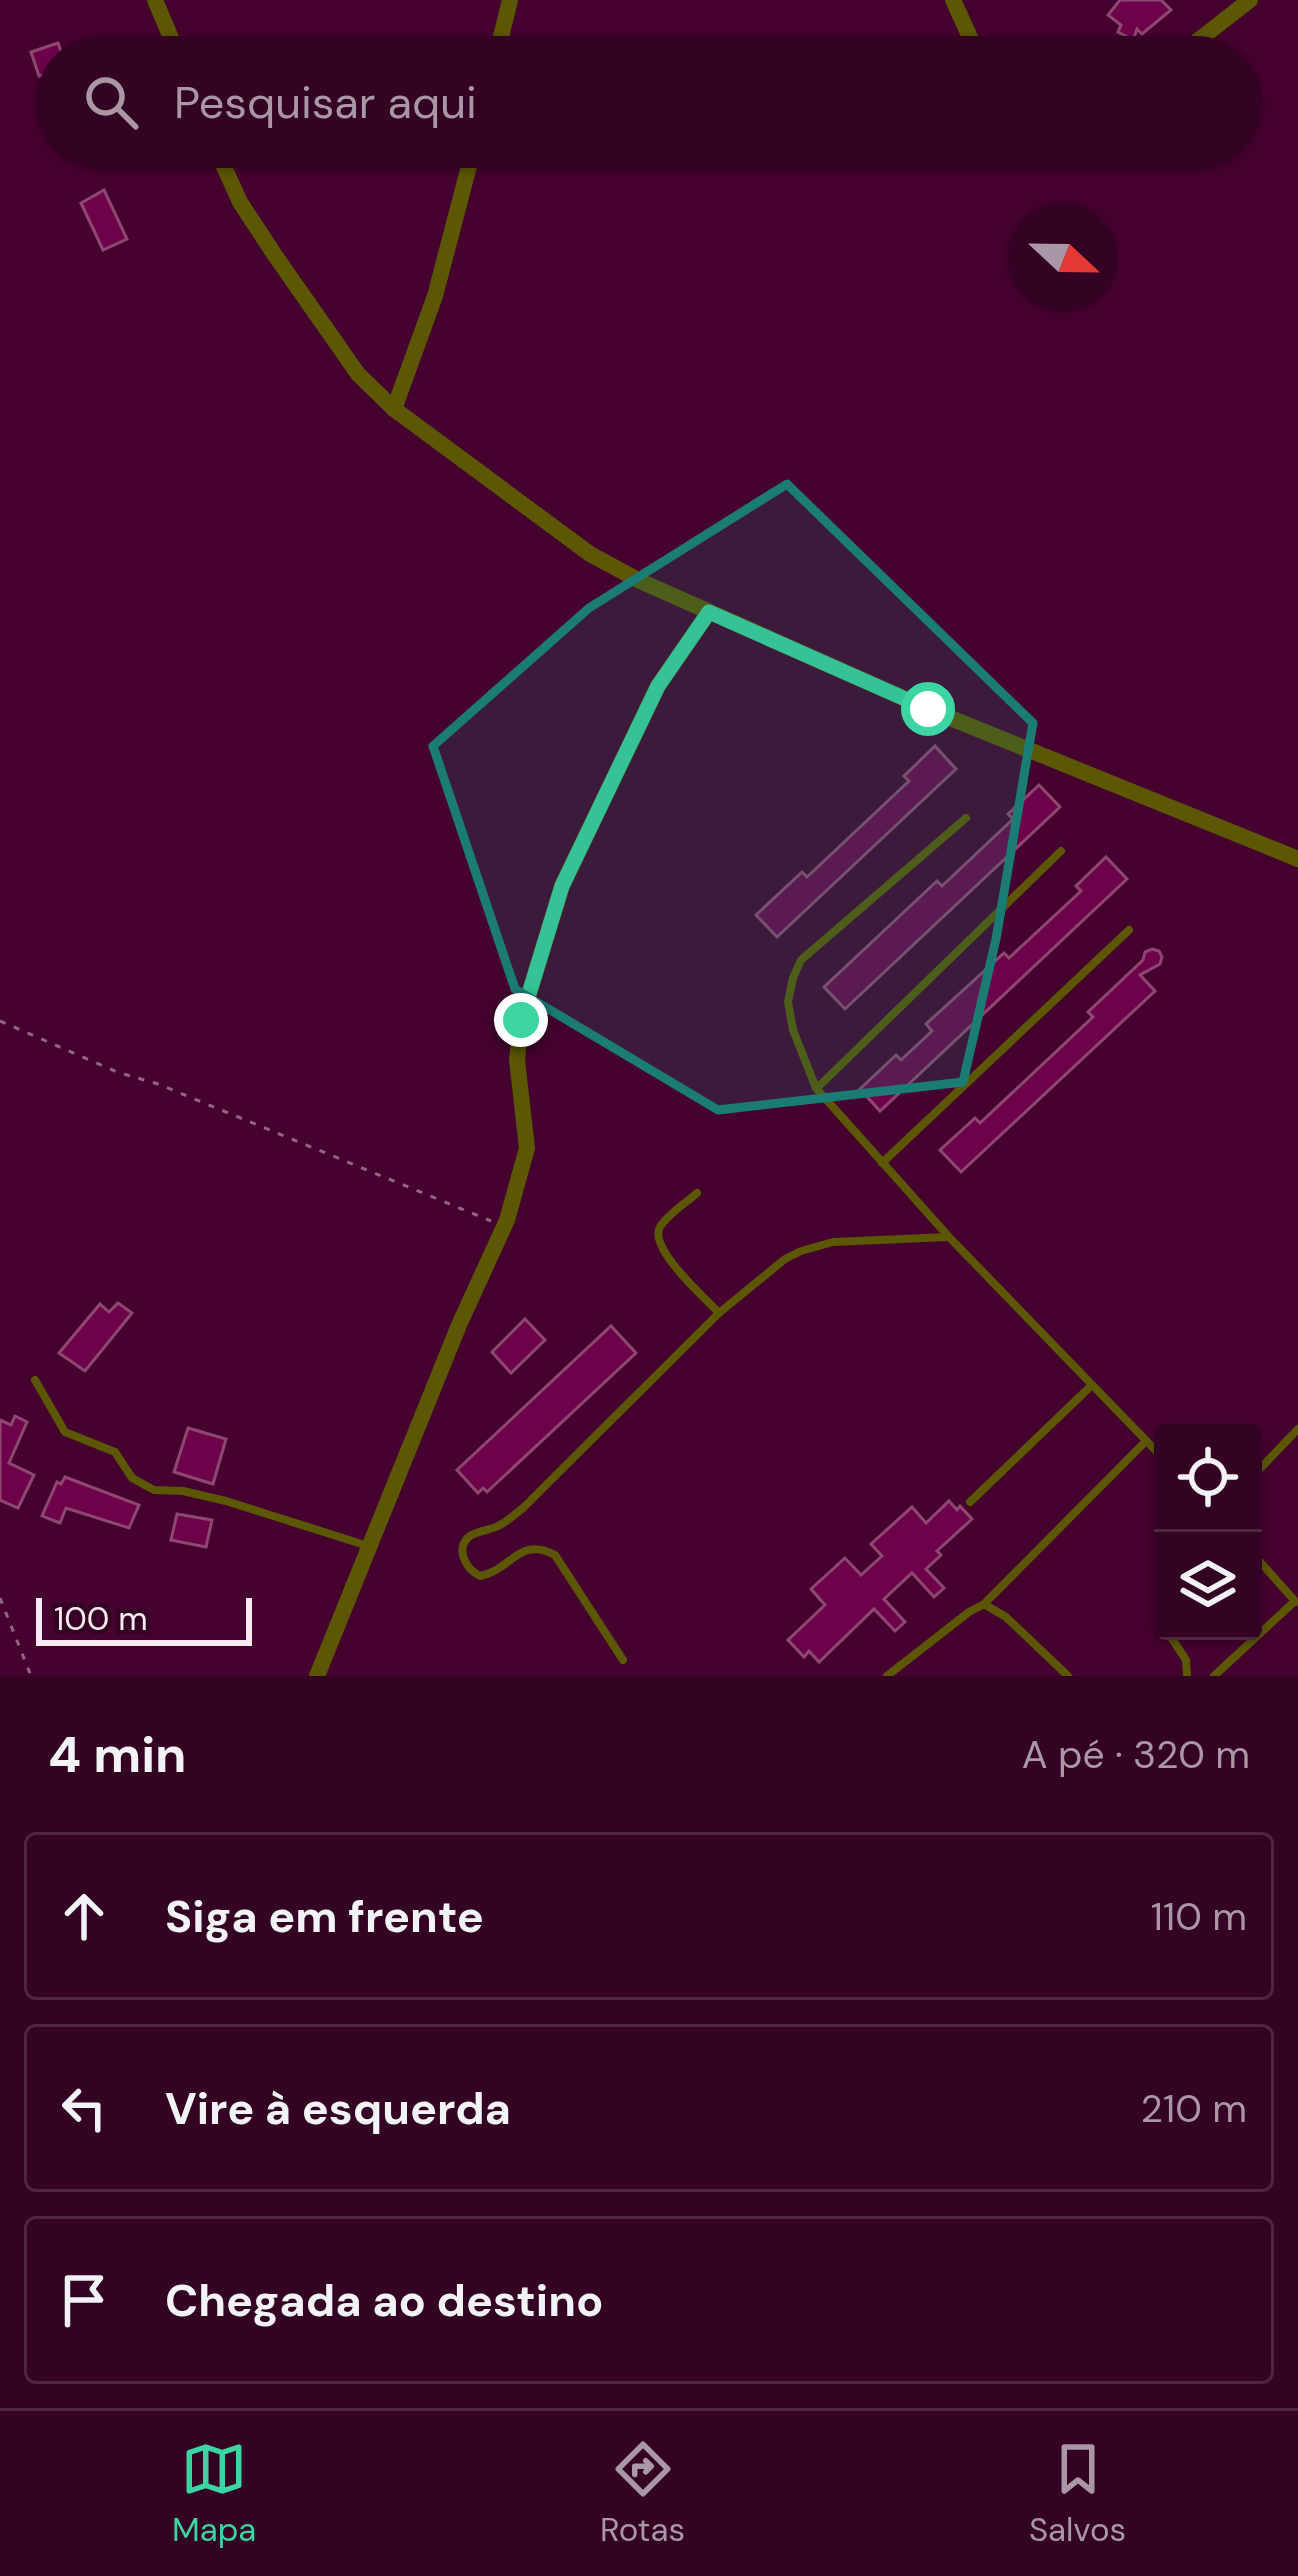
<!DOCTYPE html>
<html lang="pt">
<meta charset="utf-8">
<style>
body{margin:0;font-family:"DM Sans",sans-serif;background:#3c0c2a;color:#f1f3f6}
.controls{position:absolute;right:36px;bottom:36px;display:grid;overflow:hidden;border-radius:12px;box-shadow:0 3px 9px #0004}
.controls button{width:108px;height:108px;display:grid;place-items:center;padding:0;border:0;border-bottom:3px solid #4e2440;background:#340222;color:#f1f3f6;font:60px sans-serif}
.compass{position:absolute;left:1010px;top:204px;width:108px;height:108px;border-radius:50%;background:#340222;box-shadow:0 3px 9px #0004;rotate:112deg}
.scale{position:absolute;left:36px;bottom:30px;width:216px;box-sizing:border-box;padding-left:12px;border:6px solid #fbeaf2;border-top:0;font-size:33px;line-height:42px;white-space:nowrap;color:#fbeaf2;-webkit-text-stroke:9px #340323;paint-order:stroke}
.stop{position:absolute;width:36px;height:36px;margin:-27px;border:9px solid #3dd4a3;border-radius:50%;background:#fff}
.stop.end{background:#3dd4a3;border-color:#fff;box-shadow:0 3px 12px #0008}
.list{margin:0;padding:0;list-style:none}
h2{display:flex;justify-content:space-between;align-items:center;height:156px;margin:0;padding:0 48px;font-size:51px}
h2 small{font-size:39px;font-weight:400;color:#a997a5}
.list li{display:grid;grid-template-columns:78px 1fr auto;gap:36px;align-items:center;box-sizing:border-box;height:168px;margin:0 24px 24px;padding:0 24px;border:3px solid #4e2440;border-radius:12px}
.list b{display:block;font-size:45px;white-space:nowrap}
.list em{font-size:39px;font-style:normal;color:#a997a5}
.icon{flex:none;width:66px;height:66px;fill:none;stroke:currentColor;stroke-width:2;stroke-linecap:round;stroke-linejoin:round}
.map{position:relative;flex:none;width:1298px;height:1676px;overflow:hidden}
.search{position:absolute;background:#340222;box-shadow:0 3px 9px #0004;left:36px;right:36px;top:36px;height:132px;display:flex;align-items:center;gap:30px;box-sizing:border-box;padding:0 42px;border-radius:66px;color:#a997a5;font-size:45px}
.sheet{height:732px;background:#340222}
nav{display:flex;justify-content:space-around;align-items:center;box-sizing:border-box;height:168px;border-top:3px solid #4e2440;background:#340222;font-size:33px;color:#a997a5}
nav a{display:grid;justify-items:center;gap:6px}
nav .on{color:#3dd4a3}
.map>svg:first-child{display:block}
</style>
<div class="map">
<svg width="1298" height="1676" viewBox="0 0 1298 1676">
<rect width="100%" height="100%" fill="#45022e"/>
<g fill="#6d024b" stroke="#8e4870" stroke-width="3">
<polygon points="1120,0 1161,0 1171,10 1142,34 1137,29 1133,40 1118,32 1121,25 1108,15"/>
<polygon points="58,43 63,57 57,57 57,70 39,76 31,52"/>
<polygon points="104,190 127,239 103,250 81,203"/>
<polygon points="935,746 956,769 777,937 756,915 802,872 807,877 909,781 904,776"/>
<polygon points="1039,785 1060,807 845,1009 824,987 937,881 942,886 1013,819 1008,814"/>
<polygon points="1106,857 1127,879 880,1111 860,1089 896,1055 901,1060 932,1031 926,1024 1004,953 1009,958 1081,891 1076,886"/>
<polygon points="1152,949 1159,951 1162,957 1160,964 1140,975 1155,991 961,1172 940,1150 975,1118 980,1123 1093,1017 1088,1012 1143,960 1145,952"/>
<polygon points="118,1303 132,1313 85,1371 59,1353 100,1304 109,1312"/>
<polygon points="525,1319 545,1340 511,1373 492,1352"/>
<polygon points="611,1326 636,1353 487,1492 483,1488 478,1493 457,1470"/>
<polygon points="15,1416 27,1422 9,1463 34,1475 18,1508 0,1500 0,1420 11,1425"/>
<polygon points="188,1428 226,1439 213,1484 174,1472"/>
<polygon points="65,1477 139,1505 129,1528 66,1508 60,1523 42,1516 57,1482 61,1484"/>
<polygon points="949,1501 957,1510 960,1506 972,1519 937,1551 941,1555 926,1569 944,1588 934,1597 912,1573 884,1599 905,1622 895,1631 874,1609 819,1662 809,1651 804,1657 788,1640 825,1605 811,1589 845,1558 861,1575 882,1556 871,1544 912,1507 926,1523"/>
<polygon points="177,1514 212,1520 206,1547 171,1540"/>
</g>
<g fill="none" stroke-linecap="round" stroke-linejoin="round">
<g stroke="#946683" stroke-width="3" stroke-dasharray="6 9" stroke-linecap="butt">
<polyline points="0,1021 117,1072 158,1084 491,1221"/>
<polyline points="0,1598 31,1676"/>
</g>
<g stroke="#5b5704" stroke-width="8">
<polyline points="966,818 801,960 793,978 788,1002 793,1030 816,1088 949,1237 1163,1458"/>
<polyline points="817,1088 1061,851"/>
<polyline points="882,1163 1129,930"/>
<path d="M697,1193C686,1203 668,1214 660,1227C648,1248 705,1298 719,1313"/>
<polyline points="35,1380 65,1432 115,1452 132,1478 154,1490 183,1491 226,1501 368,1546"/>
<polyline points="1253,1476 1298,1429"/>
<polyline points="970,1502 1092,1385"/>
<polyline points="1253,1554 1296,1602"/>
<polyline points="984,1604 1146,1441"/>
<polyline points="1162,1624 1163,1625"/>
<polyline points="1167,1631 1186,1660 1187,1676"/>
<path d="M623,1660L555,1555C518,1536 512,1570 480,1576C466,1569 454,1548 470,1536C478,1531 490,1530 498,1526C507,1522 515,1514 523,1508L719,1313L785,1259L801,1251L833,1242L948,1237"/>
<polyline points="887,1676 969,1612 984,1604 1006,1617 1068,1676"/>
<polyline points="1214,1676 1295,1601"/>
</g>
<g stroke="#5b5704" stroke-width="16">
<polyline points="155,0 179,57"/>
<polyline points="953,0 979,57"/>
<polyline points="496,57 510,0"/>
<polyline points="1177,57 1250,0"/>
<polyline points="215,147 240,202 274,254 358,374 394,409 590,554 640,581 928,709 1298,859"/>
<polyline points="394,409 435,296 474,147"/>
<polyline points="317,1676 459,1325 507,1220 527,1148 517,1060 521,1020 562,886 658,686 709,612"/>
</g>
</g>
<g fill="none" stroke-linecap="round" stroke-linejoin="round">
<polyline stroke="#3dd4a3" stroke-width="15" points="521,1020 562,886 658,686 709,612 928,709"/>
</g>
<path fill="#1b7c75" fill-opacity="0.2" stroke="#1b7c75" stroke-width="9" stroke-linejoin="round" d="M787,484L1033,723L996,939L963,1082L718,1110L515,989L433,746L589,608Z"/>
</svg>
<div class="controls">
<button><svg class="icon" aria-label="locate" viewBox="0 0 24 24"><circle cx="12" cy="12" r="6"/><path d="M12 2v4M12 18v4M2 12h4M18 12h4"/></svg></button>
<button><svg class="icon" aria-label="layers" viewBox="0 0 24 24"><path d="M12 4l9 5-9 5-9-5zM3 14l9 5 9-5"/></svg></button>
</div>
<svg class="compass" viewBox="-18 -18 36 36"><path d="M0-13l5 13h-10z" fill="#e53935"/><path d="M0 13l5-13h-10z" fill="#a997a5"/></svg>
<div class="scale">100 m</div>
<div class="stop" style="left:928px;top:709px"></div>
<div class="stop end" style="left:521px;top:1020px"></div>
<div class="search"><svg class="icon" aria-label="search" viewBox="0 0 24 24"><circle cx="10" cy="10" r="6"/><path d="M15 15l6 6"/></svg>Pesquisar aqui</div>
</div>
<section class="sheet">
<h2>4 min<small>A pé · 320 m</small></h2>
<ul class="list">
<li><svg class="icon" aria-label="ahead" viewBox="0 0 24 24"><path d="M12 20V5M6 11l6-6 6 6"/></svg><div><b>Siga em frente</b></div><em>110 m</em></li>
<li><svg class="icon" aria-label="left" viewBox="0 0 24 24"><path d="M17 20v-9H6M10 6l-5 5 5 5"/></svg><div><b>Vire à esquerda</b></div><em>210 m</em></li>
<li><svg class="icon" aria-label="arrive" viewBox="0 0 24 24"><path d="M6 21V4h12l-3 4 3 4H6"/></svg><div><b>Chegada ao destino</b></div></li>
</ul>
</section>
<nav>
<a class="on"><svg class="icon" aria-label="map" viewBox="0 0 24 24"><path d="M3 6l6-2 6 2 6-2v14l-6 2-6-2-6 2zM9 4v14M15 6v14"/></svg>Mapa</a>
<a><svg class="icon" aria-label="directions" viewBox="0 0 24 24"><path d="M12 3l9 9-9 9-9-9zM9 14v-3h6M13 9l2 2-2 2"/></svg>Rotas</a>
<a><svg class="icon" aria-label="saved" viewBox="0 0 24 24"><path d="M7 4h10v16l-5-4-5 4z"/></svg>Salvos</a>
</nav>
